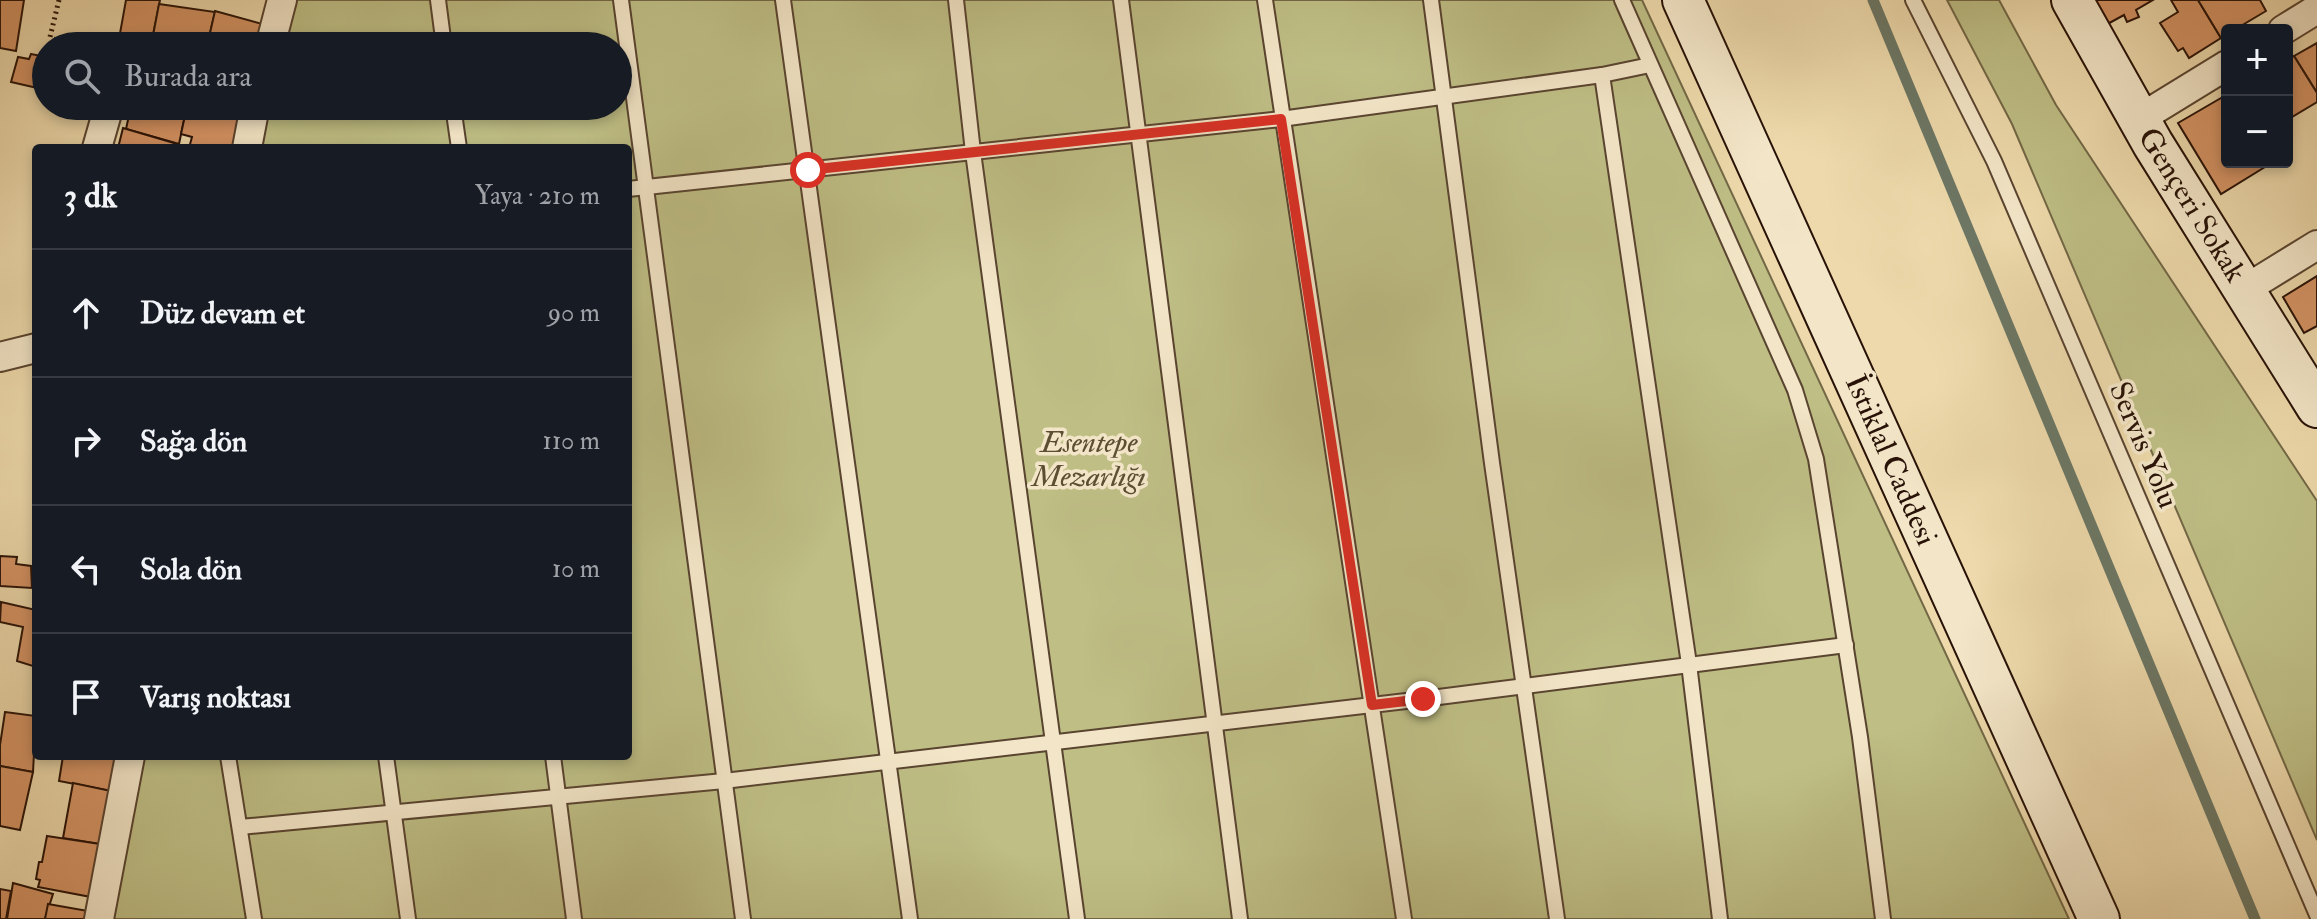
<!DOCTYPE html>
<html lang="tr">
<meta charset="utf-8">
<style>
body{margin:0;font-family:"IM FELL Double Pica",serif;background:#20242c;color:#f1f3f6}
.controls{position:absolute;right:24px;top:24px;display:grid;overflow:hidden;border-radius:8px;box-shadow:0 4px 12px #0003}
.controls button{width:72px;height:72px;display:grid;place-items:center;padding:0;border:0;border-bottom:2px solid #363941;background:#171b24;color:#f1f3f6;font:40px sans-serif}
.stop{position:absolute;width:24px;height:24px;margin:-18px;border:6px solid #d93025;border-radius:50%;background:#fff}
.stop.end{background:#d93025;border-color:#fff;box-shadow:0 2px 8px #0008}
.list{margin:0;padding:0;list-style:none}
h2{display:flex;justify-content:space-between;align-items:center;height:104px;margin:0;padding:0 32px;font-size:34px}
h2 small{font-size:26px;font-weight:400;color:#9ea1a6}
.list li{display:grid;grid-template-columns:52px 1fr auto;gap:24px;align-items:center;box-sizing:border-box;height:128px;padding:0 32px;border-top:2px solid #363941}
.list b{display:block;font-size:30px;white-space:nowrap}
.list em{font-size:26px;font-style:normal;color:#9ea1a6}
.icon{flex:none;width:44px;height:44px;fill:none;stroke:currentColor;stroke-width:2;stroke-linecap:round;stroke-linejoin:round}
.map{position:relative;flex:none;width:2317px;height:919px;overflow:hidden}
.search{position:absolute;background:#171b24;box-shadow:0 4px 12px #0003;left:32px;top:32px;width:600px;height:88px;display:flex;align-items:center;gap:20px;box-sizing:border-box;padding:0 28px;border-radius:44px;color:#9ea1a6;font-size:30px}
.panel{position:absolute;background:#171b24;box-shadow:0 4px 12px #0003;left:32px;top:144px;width:600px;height:616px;border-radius:8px}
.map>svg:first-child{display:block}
</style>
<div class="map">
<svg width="2317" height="919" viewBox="0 0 2317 919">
<rect width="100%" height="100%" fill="#edd9ab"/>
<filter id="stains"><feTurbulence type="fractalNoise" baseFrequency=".0025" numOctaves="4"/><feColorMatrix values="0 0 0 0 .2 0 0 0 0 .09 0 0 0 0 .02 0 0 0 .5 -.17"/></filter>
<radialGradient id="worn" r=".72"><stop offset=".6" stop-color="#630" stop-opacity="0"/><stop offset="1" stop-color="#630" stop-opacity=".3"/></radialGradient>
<g fill="#bebe85" stroke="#736846" stroke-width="2">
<polygon points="290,0 1642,0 2069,919 110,919 142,756 628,756 628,148 261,148 269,106 618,106 618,46 281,46"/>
<polygon points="1947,0 1999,0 2056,105 2317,501 2317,840 2012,124"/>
</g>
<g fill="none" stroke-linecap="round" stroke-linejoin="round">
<polyline stroke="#6c7765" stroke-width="11" points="1873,0 2255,919"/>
</g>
<g fill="#d49364" stroke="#281207" stroke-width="2">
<polygon points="0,0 24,0 16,51 0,48"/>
<polygon points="126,0 160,0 151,45 119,39"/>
<polygon points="2089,0 2153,0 2136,10 2139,17 2127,22 2124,15 2102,27"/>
<polygon points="2171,0 2198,0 2221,38 2189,58 2183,48 2178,51 2160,23 2178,12"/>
<polygon points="2198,0 2260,0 2266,11 2234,30 2227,30 2227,34 2221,38"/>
<polygon points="159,4 215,12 207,46 151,46"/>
<polygon points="215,11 266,25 262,46 207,46"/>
<polygon points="2317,43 2317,93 2294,56"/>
<polygon points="31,54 46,57 46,90 11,82 18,57 29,59"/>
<polygon points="2294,56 2317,93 2317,102 2287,120 2287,60"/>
<polygon points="2221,98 2227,107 2227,162 2262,162 2265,167 2221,194 2178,123"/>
<polygon points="131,106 187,106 179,144 126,129"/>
<polygon points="187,106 248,106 241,148 189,148 192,137 181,134"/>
<polygon points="123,128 174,143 173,148 118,148"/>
<polygon points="2317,276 2317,326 2304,333 2283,297"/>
<polygon points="0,556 17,557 16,564 31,566 32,588 0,586"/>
<polygon points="1,602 36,610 36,667 17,661 23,627 0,622"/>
<polygon points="5,712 36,716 33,772 0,766 0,745"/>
<polygon points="63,756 117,756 111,791 59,781"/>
<polygon points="0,766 33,772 20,830 0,826"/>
<polygon points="73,783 111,791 100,844 63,838"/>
<polygon points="47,836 100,844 91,897 38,887 40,880 36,879 39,862 42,862"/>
<polygon points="13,883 53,894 45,919 7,919"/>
<polygon points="0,889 11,891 6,919 0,919"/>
<polygon points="48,904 88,911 87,919 45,919"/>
</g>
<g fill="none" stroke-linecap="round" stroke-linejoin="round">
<g stroke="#594430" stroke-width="18">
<g id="lane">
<polyline points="438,0 444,46"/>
<polyline points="621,0 743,919"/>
<polyline points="783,0 910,919"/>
<polyline points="956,0 973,152 1077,919"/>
<polyline points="1121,0 1240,919"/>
<polyline points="1265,0 1404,919"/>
<polyline points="1431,0 1492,463 1557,919"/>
<polyline points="1622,0 1795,390 1816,459 1860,737 1883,919"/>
<polyline points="1913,0 1994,161 2317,915"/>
<polyline points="1602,75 1650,65"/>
<polyline points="453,106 459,148"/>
<polyline points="628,189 1281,119 1602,75 1689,664 1720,919"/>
<polyline points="228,756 254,919"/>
<polyline points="386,756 408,919"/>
<polyline points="553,756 574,919"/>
<polyline points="240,827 724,781 1423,699 1846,645"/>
</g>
</g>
<g stroke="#594430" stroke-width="32">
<g id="street">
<polyline points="2283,30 2317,9"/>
<polyline points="270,46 282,0"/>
<polyline points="2139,119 2227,65"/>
<polyline points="97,148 109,106"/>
<polyline points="247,148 255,106"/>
<polyline points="2244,290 2317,245"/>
<polyline points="0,357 36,348"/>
<polyline points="99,919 130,756"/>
</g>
</g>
<g stroke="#281207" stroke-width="44">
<g id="secondary">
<polyline points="1683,0 2099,919"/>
<polyline points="2072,0 2153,144 2317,407"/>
</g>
</g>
<polyline stroke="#281207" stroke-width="5" stroke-dasharray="2 4" stroke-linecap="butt" points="59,0 50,37 67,46"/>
<use href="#lane" stroke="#f3e6c8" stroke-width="14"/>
<use href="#street" stroke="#f3e6c8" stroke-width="28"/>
<use href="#secondary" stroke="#f3e6c8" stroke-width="40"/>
</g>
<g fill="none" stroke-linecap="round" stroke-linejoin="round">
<polyline stroke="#d93025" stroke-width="10" points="808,170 1281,119 1372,705 1423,699"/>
</g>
<g text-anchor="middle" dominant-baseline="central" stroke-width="7" stroke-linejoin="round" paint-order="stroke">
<g font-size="30" fill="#281207" stroke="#f3e6c8">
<text transform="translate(2192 205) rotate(58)">Gençeri Sokak</text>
<text transform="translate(2144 445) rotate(67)">Servis Yolu</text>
<text transform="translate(1891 460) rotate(66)">İstiklal Caddesi</text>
</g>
<g font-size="30" font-style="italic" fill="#5c4e33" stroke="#f3e6c8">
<text x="1089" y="442">Esentepe<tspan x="1089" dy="34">Mezarlığı</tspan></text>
</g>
</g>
<rect width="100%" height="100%" filter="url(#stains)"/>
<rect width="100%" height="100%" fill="url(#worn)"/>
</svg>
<div class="controls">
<button>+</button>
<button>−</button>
</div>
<div class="stop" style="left:808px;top:170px"></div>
<div class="stop end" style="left:1423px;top:699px"></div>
<div class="search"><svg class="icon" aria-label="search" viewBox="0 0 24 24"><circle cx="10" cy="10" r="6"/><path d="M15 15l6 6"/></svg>Burada ara</div>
<section class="panel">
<h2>3 dk<small>Yaya · 210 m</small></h2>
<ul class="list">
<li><svg class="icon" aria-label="ahead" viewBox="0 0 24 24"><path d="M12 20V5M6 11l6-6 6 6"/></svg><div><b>Düz devam et</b></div><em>90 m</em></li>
<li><svg class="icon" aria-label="right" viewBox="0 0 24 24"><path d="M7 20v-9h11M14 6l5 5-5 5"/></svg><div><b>Sağa dön</b></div><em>110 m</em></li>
<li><svg class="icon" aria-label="left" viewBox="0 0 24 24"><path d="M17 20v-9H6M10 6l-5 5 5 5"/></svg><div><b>Sola dön</b></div><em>10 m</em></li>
<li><svg class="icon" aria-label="arrive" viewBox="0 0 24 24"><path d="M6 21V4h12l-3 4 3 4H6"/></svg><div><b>Varış noktası</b></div></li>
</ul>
</section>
</div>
